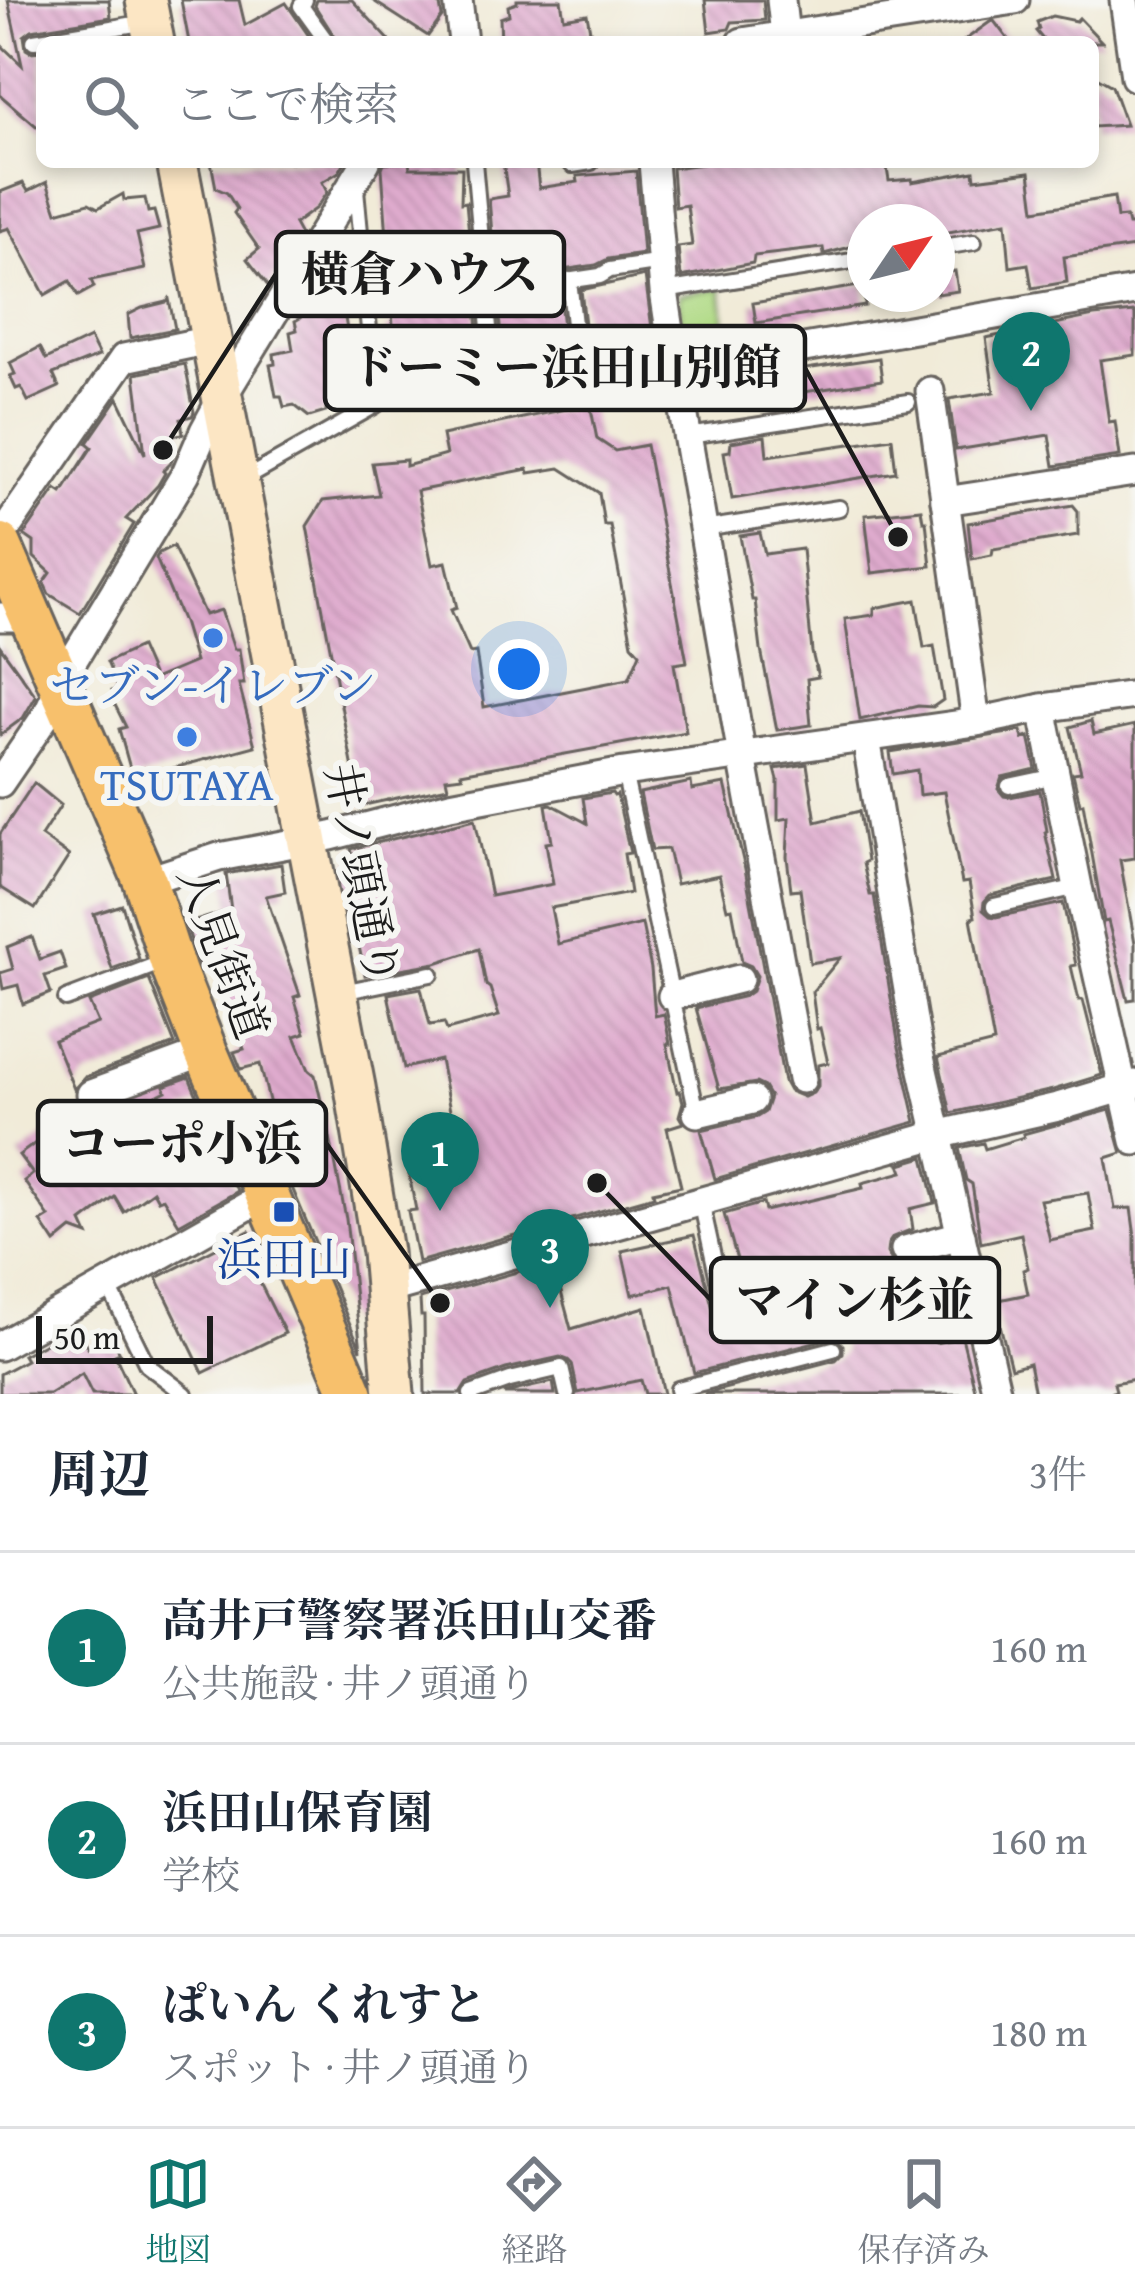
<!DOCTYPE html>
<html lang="ja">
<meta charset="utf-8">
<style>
body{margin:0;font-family:"Gentium Book Plus","Noto Serif JP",serif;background:#f6f6f7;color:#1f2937}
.compass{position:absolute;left:847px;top:204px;width:108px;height:108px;border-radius:50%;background:#fff;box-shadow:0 6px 18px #0003;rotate:55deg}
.scale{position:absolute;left:36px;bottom:30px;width:177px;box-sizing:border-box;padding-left:12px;border:6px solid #1c1c1c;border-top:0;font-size:33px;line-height:42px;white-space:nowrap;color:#1c1c1c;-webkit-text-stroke:9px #f6f6f2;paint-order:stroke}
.you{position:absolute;left:519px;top:669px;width:42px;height:42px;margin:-30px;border:9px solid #fff;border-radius:50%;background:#1a73e8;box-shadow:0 0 0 18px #1a73e833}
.badge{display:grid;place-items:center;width:78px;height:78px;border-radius:50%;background:#0f766e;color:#fff;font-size:39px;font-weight:700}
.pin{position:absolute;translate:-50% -99px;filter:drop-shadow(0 3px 6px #0008)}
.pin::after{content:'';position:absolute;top:63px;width:42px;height:36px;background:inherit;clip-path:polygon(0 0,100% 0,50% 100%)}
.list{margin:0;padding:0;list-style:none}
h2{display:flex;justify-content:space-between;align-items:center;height:156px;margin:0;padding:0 48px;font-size:51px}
h2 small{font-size:39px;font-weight:400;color:#747a83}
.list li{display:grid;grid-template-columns:78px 1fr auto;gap:36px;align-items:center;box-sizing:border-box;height:192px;padding:0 48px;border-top:3px solid #e0e1e3}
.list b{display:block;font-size:45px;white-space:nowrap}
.list p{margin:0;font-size:39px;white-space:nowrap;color:#747a83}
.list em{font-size:39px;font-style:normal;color:#747a83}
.icon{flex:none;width:66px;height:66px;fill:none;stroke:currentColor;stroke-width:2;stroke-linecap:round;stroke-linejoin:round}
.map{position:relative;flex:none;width:1135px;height:1394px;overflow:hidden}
.search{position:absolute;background:#fff;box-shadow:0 6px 18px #0003;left:36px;right:36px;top:36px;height:132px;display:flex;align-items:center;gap:30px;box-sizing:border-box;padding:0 42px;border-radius:18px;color:#747a83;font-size:45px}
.sheet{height:732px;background:#fff}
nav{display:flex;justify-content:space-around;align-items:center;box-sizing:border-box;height:168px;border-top:3px solid #e0e1e3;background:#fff;font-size:33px;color:#747a83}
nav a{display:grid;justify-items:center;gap:6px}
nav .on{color:#0f766e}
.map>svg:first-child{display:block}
</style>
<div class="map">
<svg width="1135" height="1394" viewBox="0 0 1135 1394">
<defs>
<pattern id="park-tufts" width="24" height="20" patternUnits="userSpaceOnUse" patternTransform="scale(3)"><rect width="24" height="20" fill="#b0da85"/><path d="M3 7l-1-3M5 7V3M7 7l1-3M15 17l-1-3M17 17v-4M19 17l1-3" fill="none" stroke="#97ba72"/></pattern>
<pattern id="building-back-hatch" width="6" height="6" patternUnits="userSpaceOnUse" patternTransform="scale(3)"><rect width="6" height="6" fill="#dfabce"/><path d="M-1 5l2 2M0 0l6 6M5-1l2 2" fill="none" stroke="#bf93b0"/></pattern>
</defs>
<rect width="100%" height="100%" fill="#f6f6f2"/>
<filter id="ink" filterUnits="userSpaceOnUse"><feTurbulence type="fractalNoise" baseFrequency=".00833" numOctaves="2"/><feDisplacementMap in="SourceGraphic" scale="24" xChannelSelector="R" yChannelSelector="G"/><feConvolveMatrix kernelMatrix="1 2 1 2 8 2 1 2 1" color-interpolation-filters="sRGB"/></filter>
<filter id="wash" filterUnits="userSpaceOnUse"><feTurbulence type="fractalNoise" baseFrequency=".004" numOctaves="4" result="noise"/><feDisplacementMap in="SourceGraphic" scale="48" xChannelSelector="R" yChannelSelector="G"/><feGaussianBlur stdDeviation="2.7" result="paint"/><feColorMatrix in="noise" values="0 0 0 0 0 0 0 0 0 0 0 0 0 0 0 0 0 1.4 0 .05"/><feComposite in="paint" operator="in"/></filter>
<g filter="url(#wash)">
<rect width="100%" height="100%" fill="#f1ebd8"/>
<polygon fill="url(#park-tufts)" stroke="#667b50" stroke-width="3" points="721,288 728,349 683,357 679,295"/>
<g id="blocks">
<g fill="url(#building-back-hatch)" fill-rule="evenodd">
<polygon points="8,0 109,0 111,17 32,30 24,36 26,49 31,52 42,51 42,131 0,95 0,44 22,65"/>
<polygon points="181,0 239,0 245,25 286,3 313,42 189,42"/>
<polygon points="317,0 352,0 391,42 338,42 315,6"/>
<polygon points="372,0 433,0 440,5 442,17 428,36"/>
<polygon points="517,0 561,0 564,18 587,14 592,42 501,42 500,18 509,15 508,6 517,3"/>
<polygon points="705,0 763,0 765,20 732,22 729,29 709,32"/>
<polygon points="1052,16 1076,21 1079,18 1102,42 1045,42 1036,31 1039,29 1037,22"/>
<polygon points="994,21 1010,42 962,42 990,22"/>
<polygon points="1093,75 1112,86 1126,125 1093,127"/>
<polygon points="211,162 345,162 339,172 322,182 327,192 316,208 294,224 300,235 269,287 247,259 259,249 234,213 237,209 227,193 216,188"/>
<polygon points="409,162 410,168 462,168 461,203 466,202 479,340 484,348 464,350 464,355 454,356 454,360 434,359 432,342 387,345 387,328 393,327 392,308 435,278 390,280 382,168 384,163"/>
<polygon points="503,162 536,162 539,188 578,182 577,176 636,171 643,254 608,259 596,265 496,280 489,199 508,196"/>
<polygon points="703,162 886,162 889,181 912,179 912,182 974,171 975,179 1030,172 1035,210 1114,197 1117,218 1126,217 1128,225 1135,225 1135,247 1064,257 1067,282 1032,288 1028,264 1010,267 1006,222 937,234 937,222 865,222 865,243 824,254 823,248 754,256 753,263 681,277 678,247 692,245 687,205 675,207 672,168 703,164"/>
<polygon points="47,182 57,212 89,203 98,208 123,194 124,200 145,198 148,212 154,211 159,229 137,234 145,269 91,280 94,287 78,296 70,281 45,295 9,228 0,231 0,192 23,183 28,191"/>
<polygon points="346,250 351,287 342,299 356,387 337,391 335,401 326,403 326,412 309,417 294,405 284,407 281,396 276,396 270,365 275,364 274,354 293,350 290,332 297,330 295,321 300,318 297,310 331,253"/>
<polygon points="955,271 958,291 937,294 937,274"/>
<polygon points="645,276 657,366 585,376 587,386 506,386 504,377 501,376 497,348 501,338 498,303 559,293 564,335 569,343 577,344 583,341 586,333 581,290"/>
<polygon points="865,285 865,306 756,323 753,303"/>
<polygon points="169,299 175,329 130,338 128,315 142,308 167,302"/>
<polygon points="1135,312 1135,355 1100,360 1109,422 1115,421 1120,456 1054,466 1049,435 956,450 949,399 994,392 986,338 1094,316"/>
<polygon points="90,338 99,356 53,374 59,387 28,401 21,387 16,389 10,376 15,374 10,363 40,347 46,359"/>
<polygon points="879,358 882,380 714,406 712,383"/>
<polygon points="185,364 194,412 192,416 181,419 183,434 165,437 176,449 170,464 163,471 165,473 158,485 126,519 134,524 80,613 49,594 44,583 51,573 34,557 34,542 24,535 56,489 62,493 92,447 87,443 118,398 145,454 135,374"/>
<path d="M590,404L597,439L615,451L646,445L687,662L674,664L686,732L461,773L462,776L446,778L448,787L360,806L307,526L323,501L379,495L372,463L406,460V466L446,455L442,435ZM560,468L599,493L604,525H610L632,644L640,653L629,679L484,707L476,652L470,653L451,610L457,608L446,562L432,565L417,491L528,469L529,473Z"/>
<polygon points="765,436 767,456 892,438 896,472 732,499 724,452 730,451 731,442"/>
<polygon points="1073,505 1078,511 1078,535 993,549 992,555 972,559 968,523"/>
<polygon points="921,509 923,521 926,521 931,566 872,573 865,515"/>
<polygon points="760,533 765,554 802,549 812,652 818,677 807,679 811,725 777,730 761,650 755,600 752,600 740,536"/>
<polygon points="173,546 205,615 221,610 234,649 239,649 244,684 239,684 255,746 133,779 119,729 126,727 113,701 116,699 112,691 118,688 107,662 140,647 154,679 195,662 183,622 156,558 159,553"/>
<polygon points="916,600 924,648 934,646 943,700 933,707 918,706 860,720 845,619 874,615 874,608"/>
<polygon points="0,646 36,696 23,718 0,735"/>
<polygon points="1091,721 1094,734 1135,725 1135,858 1120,860 1135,943 1135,999 1128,1000 1108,921 1104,922 1083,803 1080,804 1073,773 1081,772 1070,727"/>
<polygon points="1021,731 1023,739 1029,737 1036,769 1002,777 998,789 1004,796 1010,797 1040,791 1047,831 1045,832 1056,880 990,895 984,902 983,910 990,916 996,917 1063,903 1076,965 1071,966 1079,1000 1083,1000 1102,1075 1053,1090 951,1113 938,1057 994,1043 971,918 975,917 969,882 962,883 944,792 919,795 917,770 893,774 890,752"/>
<polygon points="807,764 816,822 859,811 867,861 863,863 870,895 874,895 899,1047 916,1122 715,1179 701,1130 757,1117 765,1112 770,1097 764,1087 756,1083 719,1089 696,1008 745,996 752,991 757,976 751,966 742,962 732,908 727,909 719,875 676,884 668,849 652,850 640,793 691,782 692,790 725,784 745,869 784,1082 789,1091 804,1097 813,1093 818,1086 818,1065 828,1063 820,1028 817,1029 812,992 840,958 810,963 800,889 791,890 787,857 789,818 778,820 778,780 775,769"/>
<polygon points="34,783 61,805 41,836 69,856 35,909 0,887 0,834"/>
<polygon points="612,793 614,796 617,795 630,853 624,854 630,893 551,908 558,944 642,924 651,969 655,1016 664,1014 670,1044 667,1044 677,1092 680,1091 683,1102 679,1116 683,1123 667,1128 681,1186 653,1192 654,1196 418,1262 408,1211 416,1210 404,1150 435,1143 433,1131 453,1126 440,1060 404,1068 388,994 421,988 430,1025 444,1023 447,1030 499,1016 490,988 486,985 479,949 436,963 365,975 344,874 353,856 351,849 475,819 491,896 553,884 546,843 552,842 546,805 551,804 587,823 583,798"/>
<polygon points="281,864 285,892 266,896 300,995 294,997 305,1033 295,1036 309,1070 315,1075 332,1147 346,1219 361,1350 277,1152 280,1152 261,1115 272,1113 260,1064 241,1069 234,1052 244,1049 211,959 198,963 186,924 231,910 226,874"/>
<polygon points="122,905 139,959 112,969 94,914"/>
<polygon points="32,937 40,959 60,952 66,969 45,976 51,993 23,1004 18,985 3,989 0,973 13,969 7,947"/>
<polygon points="149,979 175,1044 85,1077 74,1089 54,1040 98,1023 89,1002"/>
<polygon points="189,1077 200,1103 182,1112 238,1191 179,1224 163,1198 158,1200 153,1191 124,1212 115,1197 82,1222 88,1235 72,1229 55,1243 41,1222 49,1217 24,1181 33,1174 19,1155 82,1109 96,1111 113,1105 118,1115 166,1091 164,1086"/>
<path d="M1110,1110L1122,1153L1106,1158L1115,1209L1131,1208L1135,1237V1379L1114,1383L1116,1391L1106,1394H1035L1029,1363L1011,1368L994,1301L1028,1294L1023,1270L1028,1268L1021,1234L981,1243L972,1184L966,1180L959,1148L983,1143L985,1149L1024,1137L1023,1134ZM1088,1193L1095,1231L1050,1240L1040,1200Z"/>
<polygon points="924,1157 935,1203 910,1209 913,1229 893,1237 888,1244 887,1253 893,1263 902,1268 947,1257 955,1296 950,1293 953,1303 927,1312 922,1319 921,1329 926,1337 936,1343 962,1337 976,1394 704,1394 836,1360 843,1353 843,1345 837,1339 830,1338 694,1373 672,1285 632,1295 622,1251 694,1235 716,1321 757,1308 750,1267 740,1270 724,1214 763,1203 765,1211 863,1188 862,1183 903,1172 900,1164"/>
<polygon points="249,1231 268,1269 256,1275 285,1333 203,1373 157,1278"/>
<polygon points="553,1262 571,1329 645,1307 664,1394 645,1394 641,1380 578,1393 572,1364 568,1360 560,1357 506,1369 467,1383 460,1394 425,1394 424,1316 421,1316 420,1299"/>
<polygon points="82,1335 88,1347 111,1336 120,1353 115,1355 133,1394 92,1394 82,1374 49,1394 0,1394 0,1374 26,1360 23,1355 55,1338 60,1347"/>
<polygon points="553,1382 555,1394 504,1394 513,1391"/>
</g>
</g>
</g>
<g filter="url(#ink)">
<use href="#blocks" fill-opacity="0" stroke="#67645e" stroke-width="3"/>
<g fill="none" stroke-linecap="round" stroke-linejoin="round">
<g stroke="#67645e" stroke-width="20">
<g id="lane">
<polyline points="305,0 301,6 327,42"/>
<polyline points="34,41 147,22"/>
<polyline points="474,162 490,339"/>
<polyline points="572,165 591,162"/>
<polyline points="937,248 974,242"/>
<polyline points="569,280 575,333"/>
<polyline points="664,291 865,259"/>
<polyline points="486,293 600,276 610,270 662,262"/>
<polyline points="689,436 908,402"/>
<polyline points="245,479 376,405 356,189"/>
<polyline points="703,529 839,508"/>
<polyline points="624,772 697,1113"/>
<polyline points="1009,786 1056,776"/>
<polyline points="994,906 1078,887"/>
<polyline points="342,992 431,974"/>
<polyline points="66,999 166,961"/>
<polyline points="701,1201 724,1307"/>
<polyline points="108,1285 147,1365 185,1394"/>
<polyline points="471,1394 510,1380 561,1368 567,1394"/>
<polyline points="679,1394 678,1389 833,1349"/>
</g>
</g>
<g stroke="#67645e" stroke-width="33">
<g id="street">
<polyline points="458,0 463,42"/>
<polyline points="781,0 785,35"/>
<polyline points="1124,0 1135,77"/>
<polyline points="742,42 1015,0"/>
<polyline points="653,162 664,291 676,370 742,756 802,1079"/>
<polyline points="676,370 1135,291"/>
<polyline points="930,391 976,722"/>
<polyline points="945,501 1135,472"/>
<polyline points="8,526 124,358 210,340"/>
<polyline points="0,617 30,617"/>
<polyline points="1042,708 1078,887 1135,1141"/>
<polyline points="866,738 917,1044 997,1394"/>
<polyline points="0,783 47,714 69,667 186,473 204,431 223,396 366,162"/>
<polyline points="145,881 219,857 331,836 450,805 624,772 976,722 1042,708 1135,695"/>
<polyline points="672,996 739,979"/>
<polyline points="91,1094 206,1052"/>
<polyline points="697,1113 752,1100"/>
<polyline points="905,1250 961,1235"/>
<polyline points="386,1290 937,1135 1058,1107 1135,1084"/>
<polyline points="939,1325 979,1314"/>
<polyline points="0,1346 265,1196"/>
</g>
</g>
<g stroke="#67645e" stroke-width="45">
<g id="secondary">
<polyline points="146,0 154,42"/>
<polyline points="177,162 355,1087 382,1252 394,1394"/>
</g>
</g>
<g stroke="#67645e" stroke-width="48">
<polyline id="primary" points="0,545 145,881 175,973 206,1052 352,1394"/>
</g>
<use href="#lane" stroke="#fff" stroke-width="14"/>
<use href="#street" stroke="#fff" stroke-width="27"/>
<use href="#secondary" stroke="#fce6c4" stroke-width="39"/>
<use href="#primary" stroke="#f7c06c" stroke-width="42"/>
</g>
</g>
<g fill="#3f7fe0" stroke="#f6f6f2" stroke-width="4.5">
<circle cx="213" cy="638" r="12"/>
<circle cx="187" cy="737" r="12"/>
</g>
<rect fill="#1a4fb4" stroke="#f6f6f2" stroke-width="4.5" x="272" y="1200" width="24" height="24" rx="6"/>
<g text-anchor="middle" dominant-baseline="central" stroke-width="12" stroke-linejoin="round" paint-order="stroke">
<g font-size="45" fill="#366cbe" stroke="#f6f6f2">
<text x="213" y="684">セブン-イレブン</text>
<text x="187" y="783">TSUTAYA</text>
</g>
<g font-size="45" fill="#1c1c1c" stroke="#f6f6f2">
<text transform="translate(363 874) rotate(79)">井ノ頭通り</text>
<text transform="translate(224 952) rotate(70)">人見街道</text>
</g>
<g font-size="45" fill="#164399" stroke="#f6f6f2">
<text x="284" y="1258">浜田山</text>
</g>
</g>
<path fill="none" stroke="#1c1c1c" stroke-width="4.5" d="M163 450L276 274M898 537L805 368M440 1303L326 1143M597 1183L711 1300"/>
<g fill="#1c1c1c" stroke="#f6f6f2" stroke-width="4.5">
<circle cx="163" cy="450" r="12"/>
<circle cx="898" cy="537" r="12"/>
<circle cx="440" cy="1303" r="12"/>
<circle cx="597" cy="1183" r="12"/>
</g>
<g fill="#f6f6f2" stroke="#1c1c1c" stroke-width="4.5">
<rect x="276" y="232" width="288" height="84" rx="12"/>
<rect x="325" y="326" width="480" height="84" rx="12"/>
<rect x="38" y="1101" width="288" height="84" rx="12"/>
<rect x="711" y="1258" width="288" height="84" rx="12"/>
</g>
<g font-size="48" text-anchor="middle" font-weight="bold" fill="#1c1c1c">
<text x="420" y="291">横倉ハウス</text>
<text x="565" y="384">ドーミー浜田山別館</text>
<text x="182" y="1160">コーポ小浜</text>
<text x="855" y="1317">マイン杉並</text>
</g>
</svg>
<svg class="compass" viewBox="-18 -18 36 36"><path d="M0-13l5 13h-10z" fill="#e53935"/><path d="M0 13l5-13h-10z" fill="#747a83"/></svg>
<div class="scale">50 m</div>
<div class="you"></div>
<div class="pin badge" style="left:440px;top:1211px">1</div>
<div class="pin badge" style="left:1031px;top:411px">2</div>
<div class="pin badge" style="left:550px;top:1308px">3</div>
<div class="search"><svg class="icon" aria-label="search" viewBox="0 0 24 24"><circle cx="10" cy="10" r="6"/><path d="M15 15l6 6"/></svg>ここで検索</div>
</div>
<section class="sheet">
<h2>周辺<small>3件</small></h2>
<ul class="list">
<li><span class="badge">1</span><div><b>高井戸警察署浜田山交番</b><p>公共施設 · 井ノ頭通り</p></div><em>160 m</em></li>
<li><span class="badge">2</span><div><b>浜田山保育園</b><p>学校</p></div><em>160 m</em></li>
<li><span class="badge">3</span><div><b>ぱいん くれすと</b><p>スポット · 井ノ頭通り</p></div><em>180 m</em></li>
</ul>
</section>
<nav>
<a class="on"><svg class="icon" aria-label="map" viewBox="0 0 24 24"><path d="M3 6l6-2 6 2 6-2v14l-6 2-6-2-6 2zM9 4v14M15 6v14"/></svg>地図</a>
<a><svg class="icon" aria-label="directions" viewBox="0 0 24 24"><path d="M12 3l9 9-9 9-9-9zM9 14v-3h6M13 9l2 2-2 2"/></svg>経路</a>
<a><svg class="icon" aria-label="saved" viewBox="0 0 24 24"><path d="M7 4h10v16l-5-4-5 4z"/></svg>保存済み</a>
</nav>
